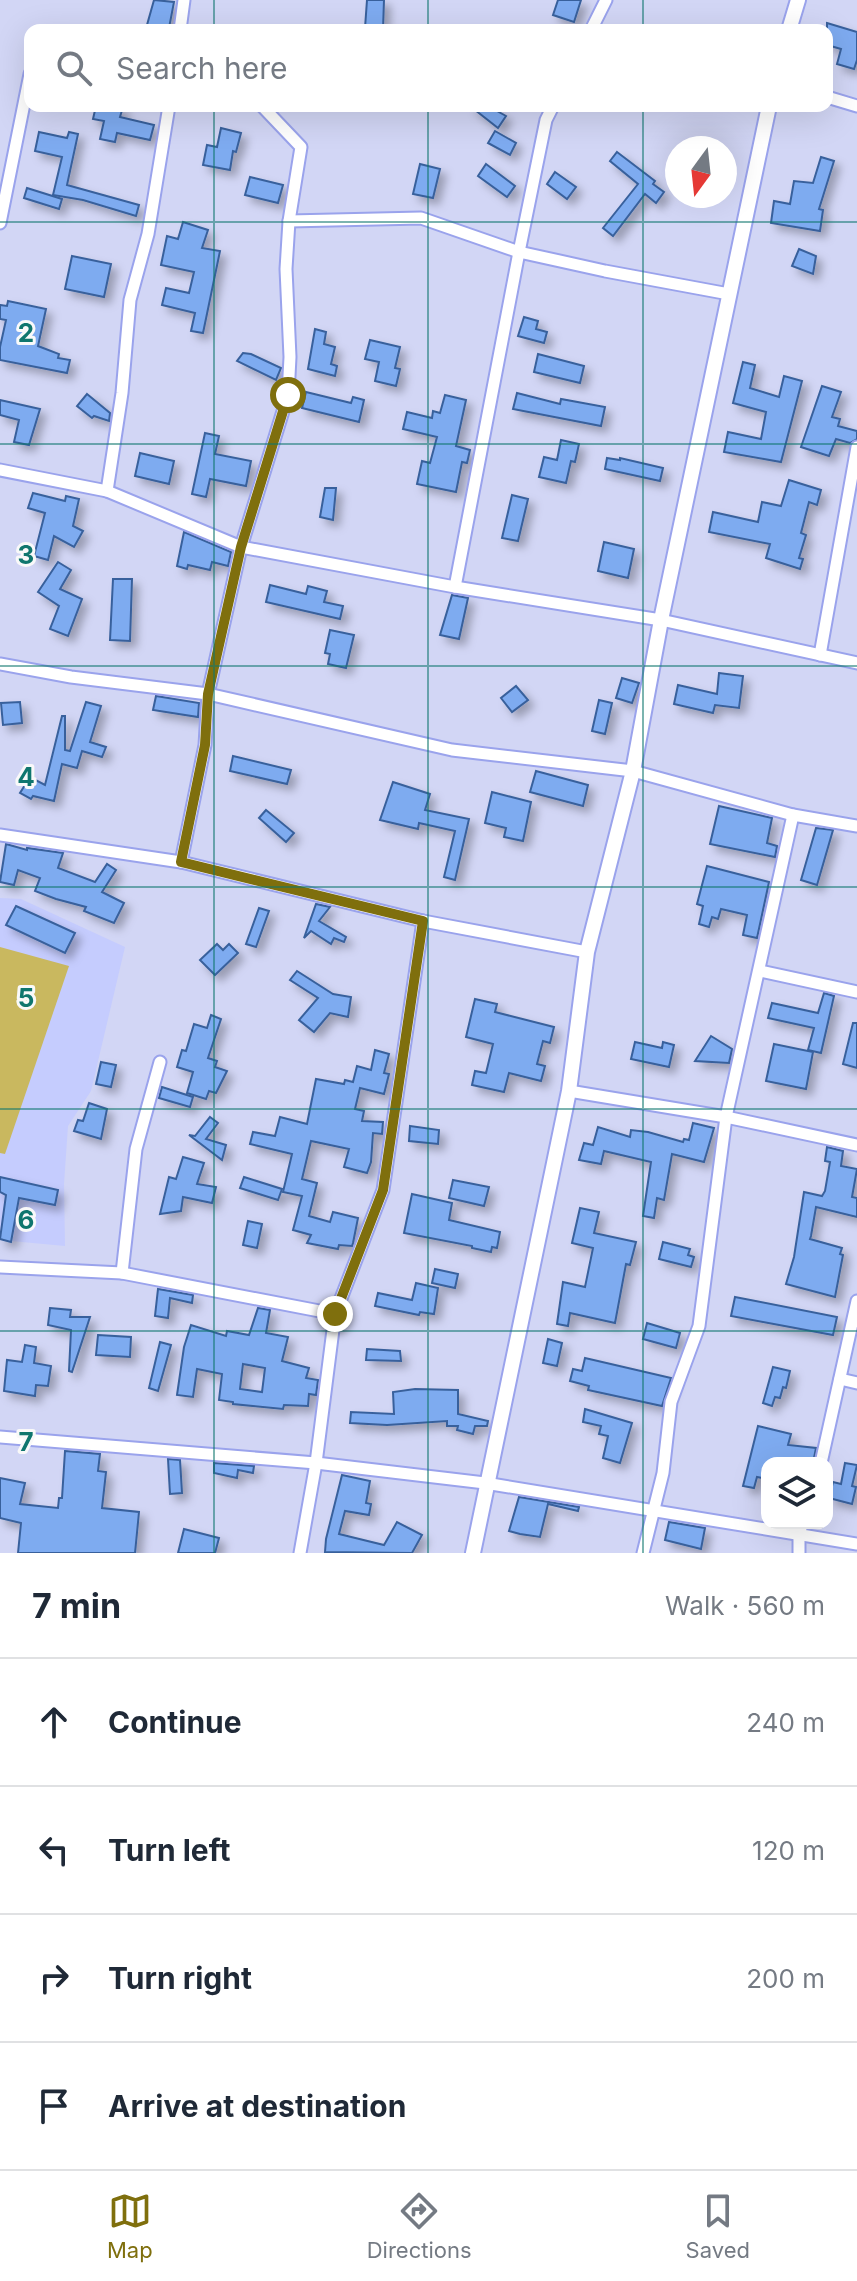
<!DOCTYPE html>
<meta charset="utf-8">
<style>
body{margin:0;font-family:Inter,sans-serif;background:#f2f2f3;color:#1f2937}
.controls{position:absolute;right:24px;bottom:24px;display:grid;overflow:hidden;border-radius:16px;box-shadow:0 8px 32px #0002}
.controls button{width:72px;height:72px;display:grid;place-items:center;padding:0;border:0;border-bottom:2px solid #e0e1e3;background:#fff;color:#1f2937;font:40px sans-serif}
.compass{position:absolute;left:665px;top:136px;width:72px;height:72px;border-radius:50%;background:#fff;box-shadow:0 8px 32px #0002;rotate:195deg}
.stop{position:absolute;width:24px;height:24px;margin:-18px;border:6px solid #7f6f0d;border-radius:50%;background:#fff}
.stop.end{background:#7f6f0d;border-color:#fff;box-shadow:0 2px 8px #0008}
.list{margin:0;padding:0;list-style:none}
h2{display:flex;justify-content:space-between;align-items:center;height:104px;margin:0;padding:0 32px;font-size:34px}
h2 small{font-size:26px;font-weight:400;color:#747a83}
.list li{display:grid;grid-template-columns:52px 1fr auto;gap:24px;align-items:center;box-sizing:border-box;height:128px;padding:0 32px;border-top:2px solid #e0e1e3}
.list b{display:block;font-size:30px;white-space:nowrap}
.list em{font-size:26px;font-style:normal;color:#747a83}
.icon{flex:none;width:44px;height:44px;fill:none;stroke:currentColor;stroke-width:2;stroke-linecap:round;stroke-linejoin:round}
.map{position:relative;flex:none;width:857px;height:1553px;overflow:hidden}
.search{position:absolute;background:#fff;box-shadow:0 8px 32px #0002;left:24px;right:24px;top:24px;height:88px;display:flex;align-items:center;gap:20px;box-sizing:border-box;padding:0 28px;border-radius:16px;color:#747a83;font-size:30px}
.sheet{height:616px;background:#fff}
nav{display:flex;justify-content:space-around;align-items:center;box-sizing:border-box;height:112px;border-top:2px solid #e0e1e3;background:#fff;font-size:22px;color:#747a83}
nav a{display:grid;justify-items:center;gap:4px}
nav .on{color:#7f6f0d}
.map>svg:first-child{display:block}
</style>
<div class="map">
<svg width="857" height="1553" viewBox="0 0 857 1553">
<defs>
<filter id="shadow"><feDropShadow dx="6" dy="6" stdDeviation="4" flood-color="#0004"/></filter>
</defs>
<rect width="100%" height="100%" fill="#d2d6f5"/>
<polygon fill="#c5ccfe" points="0,898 21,899 125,947 91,1091 68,1126 64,1184 65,1246 0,1240"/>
<polygon fill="#c9b85f" points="0,947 69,966 5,1154 0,1153"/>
<g fill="#7eabf0" stroke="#39619c" stroke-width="2" fill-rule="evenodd" filter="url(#shadow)">
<polygon points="154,0 174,2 169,28 147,25"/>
<polygon points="367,0 384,0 383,29 365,28"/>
<polygon points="558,0 581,0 574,22 553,15"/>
<polygon points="827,23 857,32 857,60 854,69 837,64 841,49 827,45"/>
<polygon points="96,106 123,107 120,117 154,125 150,140 117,133 115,142 100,139 104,121 93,119"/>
<polygon points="470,106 488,106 506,116 498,128"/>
<polygon points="221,128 241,133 236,152 233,151 230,170 203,165 207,145 217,147"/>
<polygon points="495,131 516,143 510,155 488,143"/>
<polygon points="39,132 67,138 69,132 78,134 67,185 139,205 136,216 83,200 53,195 62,157 35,151"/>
<polygon points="617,152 655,181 653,184 664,192 656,203 645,194 613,236 603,228 638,184 610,161"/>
<polygon points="821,157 834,161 819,209 823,210 820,231 771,223 774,201 790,204 794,181 813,183"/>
<polygon points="420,164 440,169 433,198 413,194"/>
<polygon points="486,164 515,186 507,197 478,176"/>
<polygon points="555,172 576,187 567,199 547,184"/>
<polygon points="250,177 283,185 278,203 245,195"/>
<polygon points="27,188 62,199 59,209 24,198"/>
<polygon points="183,222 208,230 202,248 220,251 203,333 191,331 195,313 162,305 166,288 189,293 194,272 161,265 167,236 178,239"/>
<polygon points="799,249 816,256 813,274 792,266"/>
<polygon points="72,256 111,264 104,297 65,289"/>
<polygon points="8,301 46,309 38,346 59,354 58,358 70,360 67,373 0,360 0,347 6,320 0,319 0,305 7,306"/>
<polygon points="524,317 538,321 536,329 547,332 544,343 518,336"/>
<polygon points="315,329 326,332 324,344 335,347 331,364 337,366 335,376 308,369"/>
<polygon points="370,340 400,347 395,368 400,369 396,386 375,381 379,362 365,359"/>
<polygon points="243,353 251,354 281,368 276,380 237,361"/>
<polygon points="538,354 584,366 580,383 534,372"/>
<polygon points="743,362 755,365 750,388 779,397 784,376 802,381 781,462 724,452 728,432 761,439 766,412 733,403"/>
<polygon points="822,386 841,392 832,417 840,419 838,426 857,431 857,439 850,443 836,439 829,456 801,447"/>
<polygon points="306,392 351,403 353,397 364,400 359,422 302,408"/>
<polygon points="517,393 560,404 561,399 605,407 601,426 513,409"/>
<polygon points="87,394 110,413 109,421 94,416 92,418 77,406"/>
<polygon points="445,395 466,400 456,446 470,450 467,463 462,462 456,492 417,484 422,461 430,463 437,437 403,429 407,412 432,418 433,411 440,413"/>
<polygon points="0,400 40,409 29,445 14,442 19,420 0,415"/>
<polygon points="205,433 219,436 215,454 251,461 246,486 210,479 206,497 192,494"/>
<polygon points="561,440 579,444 575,462 571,461 566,483 539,477 544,457 557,460"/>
<polygon points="140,453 174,461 169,484 135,476"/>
<polygon points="607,458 620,460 620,458 663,468 660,481 605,469"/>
<polygon points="789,480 821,490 817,505 809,502 801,533 806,535 799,558 803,559 800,569 766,558 770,544 709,532 713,512 758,522 762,502 781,506"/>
<polygon points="325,488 336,488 333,520 320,517"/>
<polygon points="33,493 65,501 66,496 79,499 73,526 83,531 74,547 54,536 48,560 34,556 45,513 28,508"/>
<polygon points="512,495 528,499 518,541 502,538"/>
<polygon points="184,532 231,552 228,566 212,562 210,570 188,565 187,569 177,566"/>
<polygon points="604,542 634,549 628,578 598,571"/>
<polygon points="58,562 71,570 60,589 82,599 68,636 50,629 59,606 38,592"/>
<polygon points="113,579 132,579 130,641 110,640"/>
<polygon points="270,585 306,594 308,586 327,591 324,602 343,606 340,619 266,602"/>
<polygon points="452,595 468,598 459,639 440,635"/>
<polygon points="330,630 354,635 346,668 328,664 330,654 325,653"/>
<polygon points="719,673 743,676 739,708 715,705 713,713 674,704 678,685 717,694"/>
<polygon points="622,678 639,683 632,703 616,698"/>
<polygon points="516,686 528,700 512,712 501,698"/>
<polygon points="156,696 199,703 198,717 153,710"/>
<polygon points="599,700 612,703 605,734 592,731"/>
<polygon points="20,702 22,723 3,725 1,703"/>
<polygon points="86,702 101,706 90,742 106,747 102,757 82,751 77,768 62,764 54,801 33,796 31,799 20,793 30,777 45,785 62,716 65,716 65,750 70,751"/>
<polygon points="233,756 291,770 287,784 230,771"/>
<polygon points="536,771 588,785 583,806 530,792"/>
<polygon points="393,782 430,794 425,810 469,819 455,880 444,877 455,831 419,823 418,829 380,820"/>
<polygon points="492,792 531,802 523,841 504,837 506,828 485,823"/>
<polygon points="719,806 772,818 767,843 777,846 775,857 710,844"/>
<polygon points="266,810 294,833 286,842 259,818"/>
<polygon points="816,828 833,830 817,885 801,880"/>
<polygon points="6,844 27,850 27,848 63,853 58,868 95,882 107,864 116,870 102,892 124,903 114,923 84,911 86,907 56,899 35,891 40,878 18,870 14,885 0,882"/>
<polygon points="707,866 769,882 757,938 743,935 747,915 721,909 718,919 712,917 709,927 699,924 703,906 697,904"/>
<polygon points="316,904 330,907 319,921 346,937 344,942 334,938 331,944 311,931 304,938"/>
<polygon points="16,906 75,933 65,953 6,925"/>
<polygon points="259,908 269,911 256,947 246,944"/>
<polygon points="217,944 223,950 229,944 238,953 215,975 200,960"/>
<polygon points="297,971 333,994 351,997 348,1017 330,1013 314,1032 299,1020 318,998 290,980"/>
<polygon points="824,993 834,996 821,1053 808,1050 814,1028 768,1018 772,1003 818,1013"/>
<polygon points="475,999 497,1004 495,1012 554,1027 550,1043 543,1041 537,1064 545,1066 541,1081 509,1073 504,1092 472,1085 475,1071 486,1073 493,1044 466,1037"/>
<polygon points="211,1015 221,1019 208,1058 217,1061 215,1067 227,1071 216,1093 209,1091 206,1099 187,1093 193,1072 177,1067 182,1050 186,1051 194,1024 207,1028"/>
<polygon points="853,1023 857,1023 857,1068 843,1064"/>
<polygon points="711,1036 732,1049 729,1063 695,1061"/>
<polygon points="635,1042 662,1048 663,1042 674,1045 669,1067 631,1059"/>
<polygon points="774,1044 813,1052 806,1089 766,1081"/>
<polygon points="375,1050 389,1054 384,1073 389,1074 384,1094 360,1088 355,1109 364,1111 362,1121 383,1122 382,1134 373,1133 371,1162 367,1173 344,1167 349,1149 311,1141 302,1179 317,1183 309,1216 330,1222 333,1212 358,1218 353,1243 352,1246 339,1245 338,1249 307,1243 311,1235 293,1230 302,1196 283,1192 292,1154 250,1144 253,1132 275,1136 280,1117 307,1124 316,1079 344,1084 345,1080 353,1082 357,1066 371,1070"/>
<polygon points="101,1062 116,1065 111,1087 96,1084"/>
<polygon points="162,1087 193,1097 190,1107 159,1098"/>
<polygon points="89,1103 107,1109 101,1139 74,1131 78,1120 83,1121"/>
<polygon points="210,1117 218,1123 206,1139 226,1145 222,1160 189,1135 195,1136"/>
<polygon points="693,1123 714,1128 704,1162 672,1154 664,1200 657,1198 654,1218 643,1216 651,1162 604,1151 601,1164 579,1160 584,1143 593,1145 598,1127 630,1137 631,1130 648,1132 683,1142 684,1139 689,1140"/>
<polygon points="410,1126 439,1130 438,1144 409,1141"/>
<polygon points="827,1147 843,1151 841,1166 857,1169 852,1197 857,1198 857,1217 816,1207 811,1236 810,1239 842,1248 840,1254 843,1255 835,1297 786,1284 794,1257 804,1192 822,1196 825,1191 830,1162 825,1161"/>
<polygon points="183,1157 204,1163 197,1184 216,1187 212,1203 183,1197 181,1211 160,1214 169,1177 176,1179"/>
<polygon points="0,1177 58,1190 55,1205 19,1198 11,1242 0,1239 6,1195 0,1192"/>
<polygon points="244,1177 282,1189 278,1200 240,1188"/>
<polygon points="453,1180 489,1187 484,1206 449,1198"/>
<polygon points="412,1194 452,1203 449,1220 500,1232 497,1248 492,1247 491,1252 472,1248 472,1246 404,1233"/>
<polygon points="580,1208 599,1212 594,1233 636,1242 630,1265 626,1264 615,1323 570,1313 568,1326 557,1324 563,1282 585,1287 593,1248 572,1243"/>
<polygon points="248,1221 262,1224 257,1248 243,1245"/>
<polygon points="663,1242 690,1249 688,1255 694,1257 691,1267 659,1259"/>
<polygon points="435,1269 458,1274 455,1288 432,1283"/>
<polygon points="416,1283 438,1288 434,1314 420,1312 419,1315 375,1306 378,1293 412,1300"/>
<polygon points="158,1289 193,1295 192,1303 170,1298 168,1318 155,1316"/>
<polygon points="735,1297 837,1317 833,1335 731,1316"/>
<polygon points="50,1308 71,1310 70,1317 90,1317 72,1372 69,1371 71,1330 48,1325"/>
<path d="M258,1308L270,1310L266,1333L288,1337L282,1361L309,1368L306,1378L318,1380L316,1395L309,1394L308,1406L284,1405L283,1409L233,1404V1402L219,1400L222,1374L197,1369L193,1397L177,1395L184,1347L191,1325L226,1336L227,1331L249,1335ZM243,1364L265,1368L262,1392L240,1389Z"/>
<polygon points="647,1323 680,1333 676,1348 643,1339"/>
<polygon points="98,1335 131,1337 130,1357 96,1355"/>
<polygon points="548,1339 562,1343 557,1366 543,1363"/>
<polygon points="160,1342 171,1345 158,1391 149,1388"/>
<polygon points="25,1345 36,1347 34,1363 51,1366 48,1386 36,1385 35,1396 4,1391 7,1360 22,1362"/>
<polygon points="367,1349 400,1351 401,1361 366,1360"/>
<polygon points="585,1358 671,1378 662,1406 588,1390 589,1386 570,1381 573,1369 582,1371"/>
<polygon points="773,1367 790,1371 786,1388 783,1387 780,1398 775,1397 772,1406 763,1403"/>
<polygon points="415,1389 458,1390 458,1414 488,1421 487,1426 475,1426 473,1434 457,1430 458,1426 447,1426 447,1421 387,1425 350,1423 351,1412 394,1414 393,1392"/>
<polygon points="585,1409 632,1423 620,1463 603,1458 608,1436 599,1434 601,1426 583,1422"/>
<polygon points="758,1426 791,1434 788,1445 816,1448 813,1463 767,1463 767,1479 757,1477 754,1488 743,1486"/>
<polygon points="65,1451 100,1454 98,1471 106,1472 102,1508 139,1512 135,1553 18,1553 21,1523 0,1518 0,1478 25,1483 20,1504 58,1508 59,1498 62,1498"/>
<polygon points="168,1459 180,1460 182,1493 170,1494"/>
<polygon points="214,1463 254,1466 253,1473 238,1470 237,1478 214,1473"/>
<polygon points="845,1463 857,1465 852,1486 856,1487 852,1504 829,1498 833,1482 841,1484"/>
<polygon points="342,1475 370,1481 366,1503 371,1504 369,1515 345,1511 339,1534 384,1545 397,1522 422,1535 412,1553 325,1552 326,1539"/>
<polygon points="519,1497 579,1507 578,1511 548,1504 540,1537 520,1534 509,1531"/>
<polygon points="669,1522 705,1528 701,1549 665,1540"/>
<polygon points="184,1529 219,1538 215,1553 178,1553"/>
</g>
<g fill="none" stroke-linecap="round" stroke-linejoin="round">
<g stroke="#9aa3ec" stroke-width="15">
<g id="minor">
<polyline points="180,30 184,0"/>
<polyline points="591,30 606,0"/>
<polyline points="827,97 857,106"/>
<polyline points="289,221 421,218 519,252 546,120 553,106"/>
<polyline points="0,223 30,74"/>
<polyline points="0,470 107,491 241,547 455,587 661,620 857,663"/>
<polyline points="107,491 122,393 130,300 148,234 169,106"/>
<polyline points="455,587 519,252 605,271 729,294"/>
<polyline points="820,655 857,447"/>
<polyline points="0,664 71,677 208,694 452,750 633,771 793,815"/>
<polyline points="0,835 181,862 423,921 587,952"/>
<polyline points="181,862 205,745 208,694 241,547 288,395 290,357 286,269 289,221 301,147 262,106"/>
<polyline points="760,971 857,992"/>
<polyline points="569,1091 726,1117 857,1145"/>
<polyline points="0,1267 122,1273 335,1314"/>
<polyline points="122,1273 136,1149 160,1062"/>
<polyline points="840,1379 857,1383"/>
<polyline points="0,1437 316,1463 485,1483 857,1544"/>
<polyline points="821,1463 857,1301"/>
<polyline points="300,1553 316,1463 335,1314 383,1190 423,921"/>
<polyline points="643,1553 663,1473 671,1402 699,1326 726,1117 793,815 857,826"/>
<polyline points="799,1553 799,1533 803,1523"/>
</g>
</g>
<g stroke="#9aa3ec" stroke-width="18">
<g id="tertiary">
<polyline points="789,30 798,0"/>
<polyline points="473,1553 569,1091 587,952 633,771 661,620 769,106"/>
</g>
</g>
<use href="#minor" stroke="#fff" stroke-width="11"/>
<use href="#tertiary" stroke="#fff" stroke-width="14"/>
</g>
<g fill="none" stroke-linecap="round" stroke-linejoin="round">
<polyline stroke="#7f6f0d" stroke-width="10" points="288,395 241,547 208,694 205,745 181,862 423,921 383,1190 335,1314"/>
</g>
<path fill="none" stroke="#0f766e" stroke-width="2" stroke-opacity="0.55" d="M214,0V30M428,0V30M643,0V30M214,106V1553M428,106V1553M643,106V1553M0,222H857M0,444H857M0,666H857M0,887H857M0,1109H857M0,1331H857"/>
<g font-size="26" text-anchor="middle" font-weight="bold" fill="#0f766e" stroke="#f9f9f9" stroke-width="6" stroke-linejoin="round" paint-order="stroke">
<text x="26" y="342">2</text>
<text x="26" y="564">3</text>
<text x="26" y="786">4</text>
<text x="26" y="1007">5</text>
<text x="26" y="1229">6</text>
<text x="26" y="1451">7</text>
</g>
</svg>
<div class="controls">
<button><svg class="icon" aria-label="layers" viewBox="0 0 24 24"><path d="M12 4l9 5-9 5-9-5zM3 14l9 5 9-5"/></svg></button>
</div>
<svg class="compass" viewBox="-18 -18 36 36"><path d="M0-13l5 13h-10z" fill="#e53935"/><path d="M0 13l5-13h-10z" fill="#747a83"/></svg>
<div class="stop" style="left:288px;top:395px"></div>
<div class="stop end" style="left:335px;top:1314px"></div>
<div class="search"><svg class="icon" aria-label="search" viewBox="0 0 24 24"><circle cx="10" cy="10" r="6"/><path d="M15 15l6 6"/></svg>Search here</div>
</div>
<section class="sheet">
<h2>7 min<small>Walk · 560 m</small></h2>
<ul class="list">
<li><svg class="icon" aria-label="ahead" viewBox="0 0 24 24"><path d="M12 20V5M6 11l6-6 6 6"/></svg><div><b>Continue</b></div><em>240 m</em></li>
<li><svg class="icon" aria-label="left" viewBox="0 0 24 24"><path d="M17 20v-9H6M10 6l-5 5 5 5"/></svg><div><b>Turn left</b></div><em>120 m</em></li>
<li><svg class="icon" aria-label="right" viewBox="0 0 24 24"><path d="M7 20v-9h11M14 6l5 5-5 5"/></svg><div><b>Turn right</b></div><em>200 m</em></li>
<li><svg class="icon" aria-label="arrive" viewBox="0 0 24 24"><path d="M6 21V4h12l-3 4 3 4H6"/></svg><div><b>Arrive at destination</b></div></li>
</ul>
</section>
<nav>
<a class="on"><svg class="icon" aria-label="map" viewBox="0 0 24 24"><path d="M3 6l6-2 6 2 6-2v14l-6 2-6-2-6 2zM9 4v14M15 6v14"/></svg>Map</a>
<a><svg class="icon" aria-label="directions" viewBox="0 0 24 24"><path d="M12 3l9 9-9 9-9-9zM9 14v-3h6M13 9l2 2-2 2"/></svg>Directions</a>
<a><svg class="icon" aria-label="saved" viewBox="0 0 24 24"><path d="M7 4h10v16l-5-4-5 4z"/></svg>Saved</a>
</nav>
